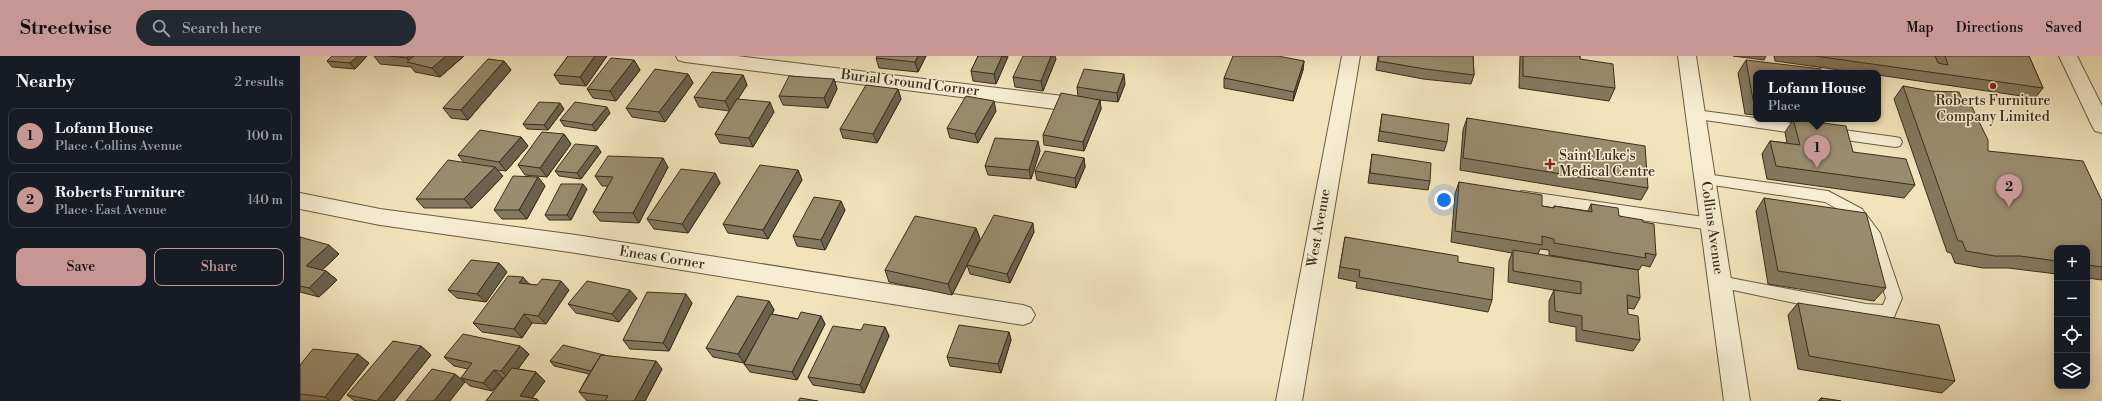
<!DOCTYPE html>
<meta charset="utf-8">
<style>
body{margin:0;font-family:"Libre Bodoni",serif;background:#242831;color:#f1f3f6}
.controls{position:absolute;right:12px;bottom:12px;display:grid;overflow:hidden;border-radius:8px;box-shadow:0 2px 10px #0003}
.controls button{width:36px;height:36px;display:grid;place-items:center;padding:0;border:0;border-bottom:1px solid #363941;background:#171b24;color:#f1f3f6;font:20px sans-serif}
.you{position:absolute;left:1144px;top:144px;width:14px;height:14px;margin:-10px;border:3px solid #fff;border-radius:50%;background:#1a73e8;box-shadow:0 0 0 6px #1a73e833}
.badge{display:grid;place-items:center;width:26px;height:26px;border-radius:50%;background:#c59692;color:#111;font-size:13px;font-weight:700}
.pin{position:absolute;translate:-50% -33px;filter:drop-shadow(0 1px 2px #0008)}
.pin::after{content:'';position:absolute;top:21px;width:14px;height:12px;background:inherit;clip-path:polygon(0 0,100% 0,50% 100%)}
.popup{position:absolute;left:1453px;top:14px;width:128px;height:52px;box-sizing:border-box;display:grid;place-content:center;border-radius:8px;background:#171b24;filter:drop-shadow(0 1px 3px #0005);font-size:13px;white-space:nowrap;color:#9ea1a6}
.popup b{font-size:15px;color:#f1f3f6}
.popup::after{content:'';position:absolute;left:50%;top:100%;margin-left:-8px;border:8px solid transparent;border-top-color:#171b24}
.list{margin:0;padding:0;list-style:none}
h2{display:flex;justify-content:space-between;align-items:center;height:52px;margin:0;padding:0 16px;font-size:17px}
h2 small{font-size:13px;font-weight:400;color:#9ea1a6}
.list li{display:grid;grid-template-columns:26px 1fr auto;gap:12px;align-items:center;box-sizing:border-box;height:56px;margin:0 8px 8px;padding:0 8px;border:1px solid #363941;border-radius:8px}
.list b{display:block;font-size:15px;white-space:nowrap}
.list p{margin:0;font-size:13px;white-space:nowrap;color:#9ea1a6}
.list em{font-size:13px;font-style:normal;color:#9ea1a6}
.actions{display:flex;gap:8px;padding:12px 16px}
.actions a{flex:1;padding:9px 0;border:1px solid #c59692;border-radius:8px;text-align:center;font-size:14px;color:#c59692}
.actions .main{background:#c59692;color:#111}
.icon{flex:none;width:22px;height:22px;fill:none;stroke:currentColor;stroke-width:2;stroke-linecap:round;stroke-linejoin:round}
.map{position:relative;flex:none;width:1802px;height:345px;overflow:hidden}
header{display:flex;align-items:center;gap:24px;box-sizing:border-box;height:56px;padding:0 20px;background:#c59692;color:#111}
header strong{font-size:19px}
nav{display:flex;gap:22px;margin-inline-start:auto;font-size:14px}
.search{width:280px;height:36px;background:#242831;display:flex;align-items:center;gap:10px;box-sizing:border-box;padding:0 14px;border-radius:22px;color:#9ea1a6;font-size:15px}
main{display:flex}
aside{flex:1;background:#171b24}
.map>svg:first-child{display:block}
</style>
<header>
<strong>Streetwise</strong>
<div class="search"><svg class="icon" aria-label="search" viewBox="0 0 24 24"><circle cx="10" cy="10" r="6"/><path d="M15 15l6 6"/></svg>Search here</div>
<nav><a>Map</a><a>Directions</a><a>Saved</a></nav>
</header>
<main>
<aside>
<h2>Nearby<small>2 results</small></h2>
<ul class="list">
<li><span class="badge">1</span><div><b>Lofann House</b><p>Place · Collins Avenue</p></div><em>100 m</em></li>
<li><span class="badge">2</span><div><b>Roberts Furniture</b><p>Place · East Avenue</p></div><em>140 m</em></li>
</ul>
<div class="actions"><a class="main">Save</a><a>Share</a></div>
</aside>
<div class="map">
<svg width="1802" height="345" viewBox="0 0 1802 345">
<rect width="100%" height="100%" fill="#f2e3bc"/>
<filter id="stains"><feTurbulence type="fractalNoise" baseFrequency=".005" numOctaves="4"/><feColorMatrix values="0 0 0 0 .2 0 0 0 0 .09 0 0 0 0 .02 0 0 0 .5 -.17"/></filter>
<radialGradient id="worn" r=".72"><stop offset=".6" stop-color="#630" stop-opacity="0"/><stop offset="1" stop-color="#630" stop-opacity=".3"/></radialGradient>
<g fill="none" stroke-linecap="round" stroke-linejoin="round">
<g stroke="#695a43" stroke-width="2">
<g id="service">
<polygon points="1396,54 1508,69 1513,71 1515,74 1513,77 1508,79 1391,62 1389,59 1391,56"/>
<polygon points="1529,72 1595,81 1600,82 1602,86 1600,90 1595,91 1524,81 1522,77 1524,73"/>
<polygon points="1405,118 1528,135 1562,153 1580,177 1602,242 1594,261 1588,263 1566,262 1414,230 1412,226 1414,222 1420,220 1566,248 1583,249 1586,242 1565,179 1552,161 1525,146 1400,127 1398,123 1400,119"/>
<polygon points="1222,135 1411,162 1416,164 1418,168 1416,172 1411,174 1222,147 1217,145 1215,141 1217,137"/>
</g>
</g>
<g stroke="#695a43" stroke-width="2">
<g id="minor">
<polygon points="376,0 437,0 763,40 770,42 773,47 770,52 763,54 385,6 378,4"/>
<polygon points="1042,0 1060,0 1002,345 976,345"/>
<polygon points="1759,0 1777,0 1802,50 1802,77 1795,75 1792,70"/>
<polygon points="0,137 80,153 276,179 723,249 731,252 735,259 731,266 723,269 276,197 80,169 0,153"/>
</g>
</g>
<g stroke="#695a43" stroke-width="2">
<polygon id="tertiary" points="1378,0 1396,0 1450,345 1424,345"/>
</g>
<use href="#service" fill="#f7edd3" fill-rule="evenodd"/>
<use href="#minor" fill="#f7edd3" fill-rule="evenodd"/>
<use href="#tertiary" fill="#f7edd3" fill-rule="evenodd"/>
</g>
<g fill="#84785f" stroke="#3b2d1b">
<polygon points="67,0 55,13 32,11 27,5"/>
<polygon points="74,0 164,0 140,21 115,16 111,11 80,8"/>
<polygon points="268,0 307,0 286,30 260,28 254,19"/>
<polygon points="626,0 618,16 579,12 576,2"/>
<polygon points="678,0 708,0 696,28 673,25 671,15"/>
<polygon points="1078,0 1173,0 1174,19 1171,28 1123,23 1076,14"/>
<polygon points="1220,0 1280,0 1280,3 1315,32 1309,45 1219,32"/>
<polygon points="1433,0 1466,0 1464,4"/>
<polygon points="1474,0 1729,0 1743,32 1735,42 1578,19 1578,17 1561,17 1475,5"/>
<polygon points="756,3 743,35 715,31 713,21"/>
<polygon points="334,4 340,14 316,45 293,42 287,33"/>
<polygon points="1446,4 1456,17 1456,59 1445,58 1438,17"/>
<polygon points="204,5 211,14 168,64 151,62 143,52"/>
<polygon points="1004,5 1003,14 993,45 924,32 924,22"/>
<polygon points="388,18 393,27 365,66 332,61 326,52"/>
<polygon points="443,19 447,29 438,43 474,56 453,91 420,87 415,78 429,55 399,51 394,41"/>
<polygon points="534,23 537,33 528,52 483,49 479,40"/>
<polygon points="825,28 818,46 800,44 801,53 784,95 744,89 743,79 778,40 777,31"/>
<polygon points="1603,30 1663,46 1688,95 1802,145 1802,224 1787,222 1787,192 1757,192 1757,218 1708,212 1683,212 1655,207 1651,197 1647,196 1594,43"/>
<polygon points="598,33 601,43 577,87 543,82 540,73"/>
<polygon points="264,53 248,74 227,73 223,68"/>
<polygon points="696,55 678,87 650,82 647,72"/>
<polygon points="310,57 296,75 264,70 260,64"/>
<polygon points="1082,58 1147,86 1144,95 1078,85"/>
<polygon points="1167,62 1348,132 1341,144 1160,114 1163,74"/>
<polygon points="1484,63 1526,63 1523,67 1553,96 1615,129 1604,142 1467,123 1462,98 1470,85 1487,87 1485,76 1493,64"/>
<polygon points="264,78 271,88 247,121 225,119 218,109"/>
<polygon points="221,81 228,90 206,115 197,114 203,120 172,152 124,152 116,143 164,107 158,99"/>
<polygon points="297,90 301,96 281,123 259,120 255,115"/>
<polygon points="740,95 731,123 688,119 685,110"/>
<polygon points="1072,98 1130,125 1128,134 1068,127"/>
<polygon points="784,102 785,111 776,132 737,124 735,115"/>
<polygon points="368,111 339,167 300,165 293,156 308,130 302,130 295,120"/>
<polygon points="498,114 502,124 468,183 428,177 423,168"/>
<polygon points="415,117 420,127 388,177 354,173 347,163"/>
<polygon points="238,121 245,130 227,163 202,163 194,154"/>
<polygon points="1159,126 1242,150 1253,152 1254,150 1288,155 1291,148 1319,160 1343,166 1356,199 1350,211 1342,209 1339,214 1249,199 1249,194 1240,193 1238,198 1340,242 1334,253 1327,252 1328,258 1340,284 1333,295 1276,285 1276,271 1249,266 1249,245 1254,234 1259,235 1208,226 1209,205 1212,197 1151,186 1155,138"/>
<polygon points="287,133 271,164 249,164 245,159"/>
<polygon points="1464,142 1586,232 1574,245 1468,228 1456,155"/>
<polygon points="545,154 525,194 497,190 493,180"/>
<polygon points="676,172 680,183 652,239 589,226 585,214"/>
<polygon points="734,176 710,227 670,218 667,209"/>
<polygon points="0,181 39,198 22,214 26,215 37,224 19,241 0,236"/>
<polygon points="1045,181 1158,206 1192,244 1188,256 1056,232 1057,226 1038,222"/>
<polygon points="199,207 207,216 186,246 157,242 148,234"/>
<polygon points="229,228 269,234 246,268 232,267 222,282 182,276 173,267"/>
<polygon points="337,242 319,266 276,257 268,248"/>
<polygon points="469,245 474,254 472,258 498,263 521,260 525,268 497,324 450,316 444,308 456,286 444,307 413,301 406,292"/>
<polygon points="392,247 369,295 330,293 323,284"/>
<polygon points="1498,247 1655,325 1642,337 1498,313 1488,259"/>
<polygon points="585,271 589,280 564,337 513,329 508,321 561,274"/>
<polygon points="709,276 711,284 701,317 650,310 647,301"/>
<polygon points="121,290 131,299 94,345 55,345 47,339"/>
<polygon points="220,290 229,298 218,313 236,316 245,325 232,342 237,343 239,345 186,345 204,322 203,322 192,335 170,330 161,322 168,313 154,310 144,301"/>
<polygon points="304,299 362,313 345,345 287,345 279,336 289,318 254,310 250,305"/>
<polygon points="69,307 39,345 0,345 0,309"/>
<polygon points="1521,342 1541,345 1518,345"/>
</g>
<g fill="#6c624e" stroke="#3b2d1b">
<polygon points="58,0 67,0 55,13 50,7"/>
<polygon points="109,0 126,0 111,7 107,2"/>
<polygon points="146,0 164,0 140,21 132,12"/>
<polygon points="295,0 307,0 286,30 280,21"/>
<polygon points="618,0 626,0 618,16 615,6"/>
<polygon points="702,0 708,1 696,28 694,18"/>
<polygon points="751,0 755,0 756,3 743,35 741,25"/>
<polygon points="334,4 340,14 316,45 310,35"/>
<polygon points="204,5 211,14 168,64 161,54"/>
<polygon points="1004,5 1003,14 993,45 994,36"/>
<polygon points="388,18 393,27 365,66 359,56"/>
<polygon points="824,18 825,28 818,46 817,37"/>
<polygon points="443,19 447,29 430,55 425,45"/>
<polygon points="534,23 537,33 528,52 524,42"/>
<polygon points="598,33 601,43 577,87 573,78"/>
<polygon points="800,44 801,53 784,95 783,86"/>
<polygon points="694,45 696,55 678,87 675,78"/>
<polygon points="470,46 474,56 453,91 449,82"/>
<polygon points="260,47 264,53 248,74 244,69"/>
<polygon points="307,51 310,57 296,75 292,69"/>
<polygon points="264,78 271,88 247,121 240,112"/>
<polygon points="221,81 228,90 206,115 199,106"/>
<polygon points="738,85 740,95 731,123 729,114"/>
<polygon points="297,90 301,96 281,123 277,117"/>
<polygon points="363,102 368,111 339,167 333,157"/>
<polygon points="784,102 785,111 776,132 775,122"/>
<polygon points="195,111 203,120 172,152 164,143"/>
<polygon points="498,114 502,124 468,183 463,174"/>
<polygon points="415,117 420,127 388,177 382,168"/>
<polygon points="238,121 245,130 227,163 219,154"/>
<polygon points="283,128 287,133 271,164 267,159"/>
<polygon points="541,145 545,154 525,194 521,184"/>
<polygon points="733,167 734,176 710,227 707,218"/>
<polygon points="676,172 680,183 652,239 648,228"/>
<polygon points="29,189 39,198 17,219 6,210"/>
<polygon points="199,207 207,216 186,246 177,238"/>
<polygon points="26,215 37,224 19,241 9,232"/>
<polygon points="223,221 231,230 219,227"/>
<polygon points="261,225 269,234 246,268 238,260"/>
<polygon points="330,234 337,242 319,266 312,258"/>
<polygon points="386,238 392,247 369,295 363,287"/>
<polygon points="469,245 474,254 444,307 438,298"/>
<polygon points="224,258 232,267 222,282 214,273"/>
<polygon points="521,260 525,268 497,324 492,316"/>
<polygon points="585,271 589,280 564,337 560,329"/>
<polygon points="709,276 711,284 701,317 698,308"/>
<polygon points="121,290 131,299 94,345 77,345"/>
<polygon points="220,290 229,298 210,324 201,315"/>
<polygon points="58,298 69,307 39,345 30,345 25,341"/>
<polygon points="356,305 362,313 345,345 334,345"/>
<polygon points="194,314 203,322 192,335 183,327"/>
<polygon points="236,316 245,325 230,345 220,340"/>
<polygon points="155,318 165,326 150,345 134,345"/>
</g>
<g fill="#9a8c6f" stroke="#3b2d1b">
<polygon points="32,0 58,0 50,7 27,5"/>
<polygon points="89,0 109,0 107,2"/>
<polygon points="114,0 146,0 132,12 107,6"/>
<polygon points="268,0 295,0 280,21 254,19"/>
<polygon points="577,0 618,0 615,6 576,2"/>
<polygon points="678,0 702,0 694,18 671,15"/>
<polygon points="723,0 751,0 741,25 713,21"/>
<polygon points="933,0 978,0 1004,5 994,36 924,22"/>
<polygon points="1079,0 1173,0 1174,19 1125,13 1078,5"/>
<polygon points="1223,0 1280,0 1280,3 1313,8 1315,32 1223,20"/>
<polygon points="1515,0 1635,0 1638,7 1648,9 1645,0 1729,0 1743,32"/>
<polygon points="311,2 334,4 310,35 287,33"/>
<polygon points="188,3 204,5 161,54 143,52"/>
<polygon points="1446,4 1521,13 1522,17 1456,17 1456,44 1453,44"/>
<polygon points="355,13 388,18 359,56 326,52"/>
<polygon points="784,13 824,18 817,37 777,31"/>
<polygon points="412,16 443,19 425,45 394,41"/>
<polygon points="489,20 534,23 524,42 479,40"/>
<polygon points="566,29 598,33 573,78 540,73"/>
<polygon points="1603,30 1631,35 1659,36 1663,46 1670,47 1688,84 1688,95 1783,105 1802,145 1802,211 1787,209 1787,192 1757,192 1757,205 1720,200 1695,200 1666,195 1662,185 1658,185"/>
<polygon points="761,37 800,44 783,86 743,79"/>
<polygon points="666,40 694,45 675,78 647,72"/>
<polygon points="437,43 470,46 449,82 415,78"/>
<polygon points="239,46 260,47 244,69 223,68"/>
<polygon points="275,46 307,51 292,69 260,64"/>
<polygon points="1082,58 1149,68 1147,86 1080,75"/>
<polygon points="1167,62 1345,90 1348,132 1163,102"/>
<polygon points="1493,63 1546,70 1553,96 1606,103 1615,129 1476,110 1470,85 1500,89"/>
<polygon points="180,74 221,81 199,106 158,99"/>
<polygon points="242,76 264,78 240,112 218,109"/>
<polygon points="695,82 738,85 729,114 685,110"/>
<polygon points="275,88 297,90 277,117 255,115"/>
<polygon points="745,95 784,102 775,122 735,115"/>
<polygon points="1072,98 1131,107 1130,125 1070,117"/>
<polygon points="308,100 363,102 333,157 293,156 313,121 295,120"/>
<polygon points="148,104 195,111 164,143 116,143"/>
<polygon points="460,109 498,114 463,174 423,168"/>
<polygon points="381,113 415,117 382,168 347,163"/>
<polygon points="213,120 238,121 219,154 194,154"/>
<polygon points="1159,126 1242,139 1242,150 1254,152 1254,150 1292,156 1291,148 1318,152 1319,160 1343,164 1343,166 1354,168 1356,199 1345,197 1346,202 1254,187 1254,183 1242,180 1242,189 1155,175"/>
<polygon points="261,128 283,128 267,159 245,159"/>
<polygon points="514,141 541,145 521,184 493,180"/>
<polygon points="1464,142 1566,157 1586,232 1478,215"/>
<polygon points="694,159 733,167 707,218 667,209"/>
<polygon points="615,160 676,172 648,228 585,214"/>
<polygon points="0,181 29,189 6,210 26,215 9,232 0,230"/>
<polygon points="1045,181 1158,200 1158,206 1194,212 1192,244 1059,221 1060,214 1040,211"/>
<polygon points="1213,194 1338,214 1340,242 1327,239 1328,258 1338,260 1340,284 1282,274 1282,260 1255,255 1254,234 1281,238 1281,226 1213,215"/>
<polygon points="171,204 199,207 177,238 148,234"/>
<polygon points="208,220 223,221 219,227 237,229 242,223 261,225 238,260 224,258 214,273 173,267"/>
<polygon points="287,225 330,234 312,258 268,248"/>
<polygon points="347,236 386,238 363,287 323,284"/>
<polygon points="437,240 469,245 438,298 406,292"/>
<polygon points="1498,247 1639,269 1655,325 1509,300"/>
<polygon points="501,256 521,260 492,316 444,308 471,258 498,263"/>
<polygon points="564,268 585,271 560,329 508,321 533,270 561,274"/>
<polygon points="659,269 709,276 698,308 647,301"/>
<polygon points="163,278 220,290 201,315 194,314 183,327 161,322 172,307 144,301"/>
<polygon points="93,285 121,290 77,345 47,339"/>
<polygon points="263,289 304,299 301,299 291,315 250,305"/>
<polygon points="13,293 58,298 25,341 0,338 0,309"/>
<polygon points="301,299 356,305 334,345 305,345 308,340 279,336"/>
<polygon points="212,312 236,316 220,340 237,343 235,345 186,345"/>
<polygon points="132,313 155,318 134,345 106,345"/>
<polygon points="500,342 518,345 498,345"/>
<polygon points="1521,342 1541,345 1522,345"/>
</g>
<g fill="#8f2418" stroke="#f7edd3" stroke-width="1.5">
<circle cx="1693" cy="30" r="4"/>
<path d="M1248 102h4v4h4v4h-4v4h-4v-4h-4v-4h4z"/>
</g>
<g text-anchor="middle" dominant-baseline="central" stroke-width="3" stroke-linejoin="round" paint-order="stroke">
<g font-size="14" fill="#3b2d1b" stroke="#f7edd3">
<text transform="translate(610 27) rotate(7)">Burial Ground Corner</text>
<text transform="translate(1019 172) rotate(-80)">West Avenue</text>
<text transform="translate(1412 172) rotate(82)">Collins Avenue</text>
<text transform="translate(362 202) rotate(9)">Eneas Corner</text>
</g>
<g font-size="14" fill="#3b2d1b" stroke="#f7edd3">
<text x="1693" y="45">Roberts Furniture<tspan x="1693" dy="16">Company Limited</tspan></text>
<text x="1259" y="100" text-anchor="start">Saint Luke's<tspan x="1259" dy="16">Medical Centre</tspan></text>
</g>
</g>
<rect width="100%" height="100%" filter="url(#stains)"/>
<rect width="100%" height="100%" fill="url(#worn)"/>
</svg>
<div class="controls">
<button>+</button>
<button>−</button>
<button><svg class="icon" aria-label="locate" viewBox="0 0 24 24"><circle cx="12" cy="12" r="6"/><path d="M12 2v4M12 18v4M2 12h4M18 12h4"/></svg></button>
<button><svg class="icon" aria-label="layers" viewBox="0 0 24 24"><path d="M12 4l9 5-9 5-9-5zM3 14l9 5 9-5"/></svg></button>
</div>
<div class="you"></div>
<div class="pin badge" style="left:1517px;top:112px">1</div>
<div class="popup"><b>Lofann House</b>Place</div>
<div class="pin badge" style="left:1709px;top:151px">2</div>
</div>
</main>
